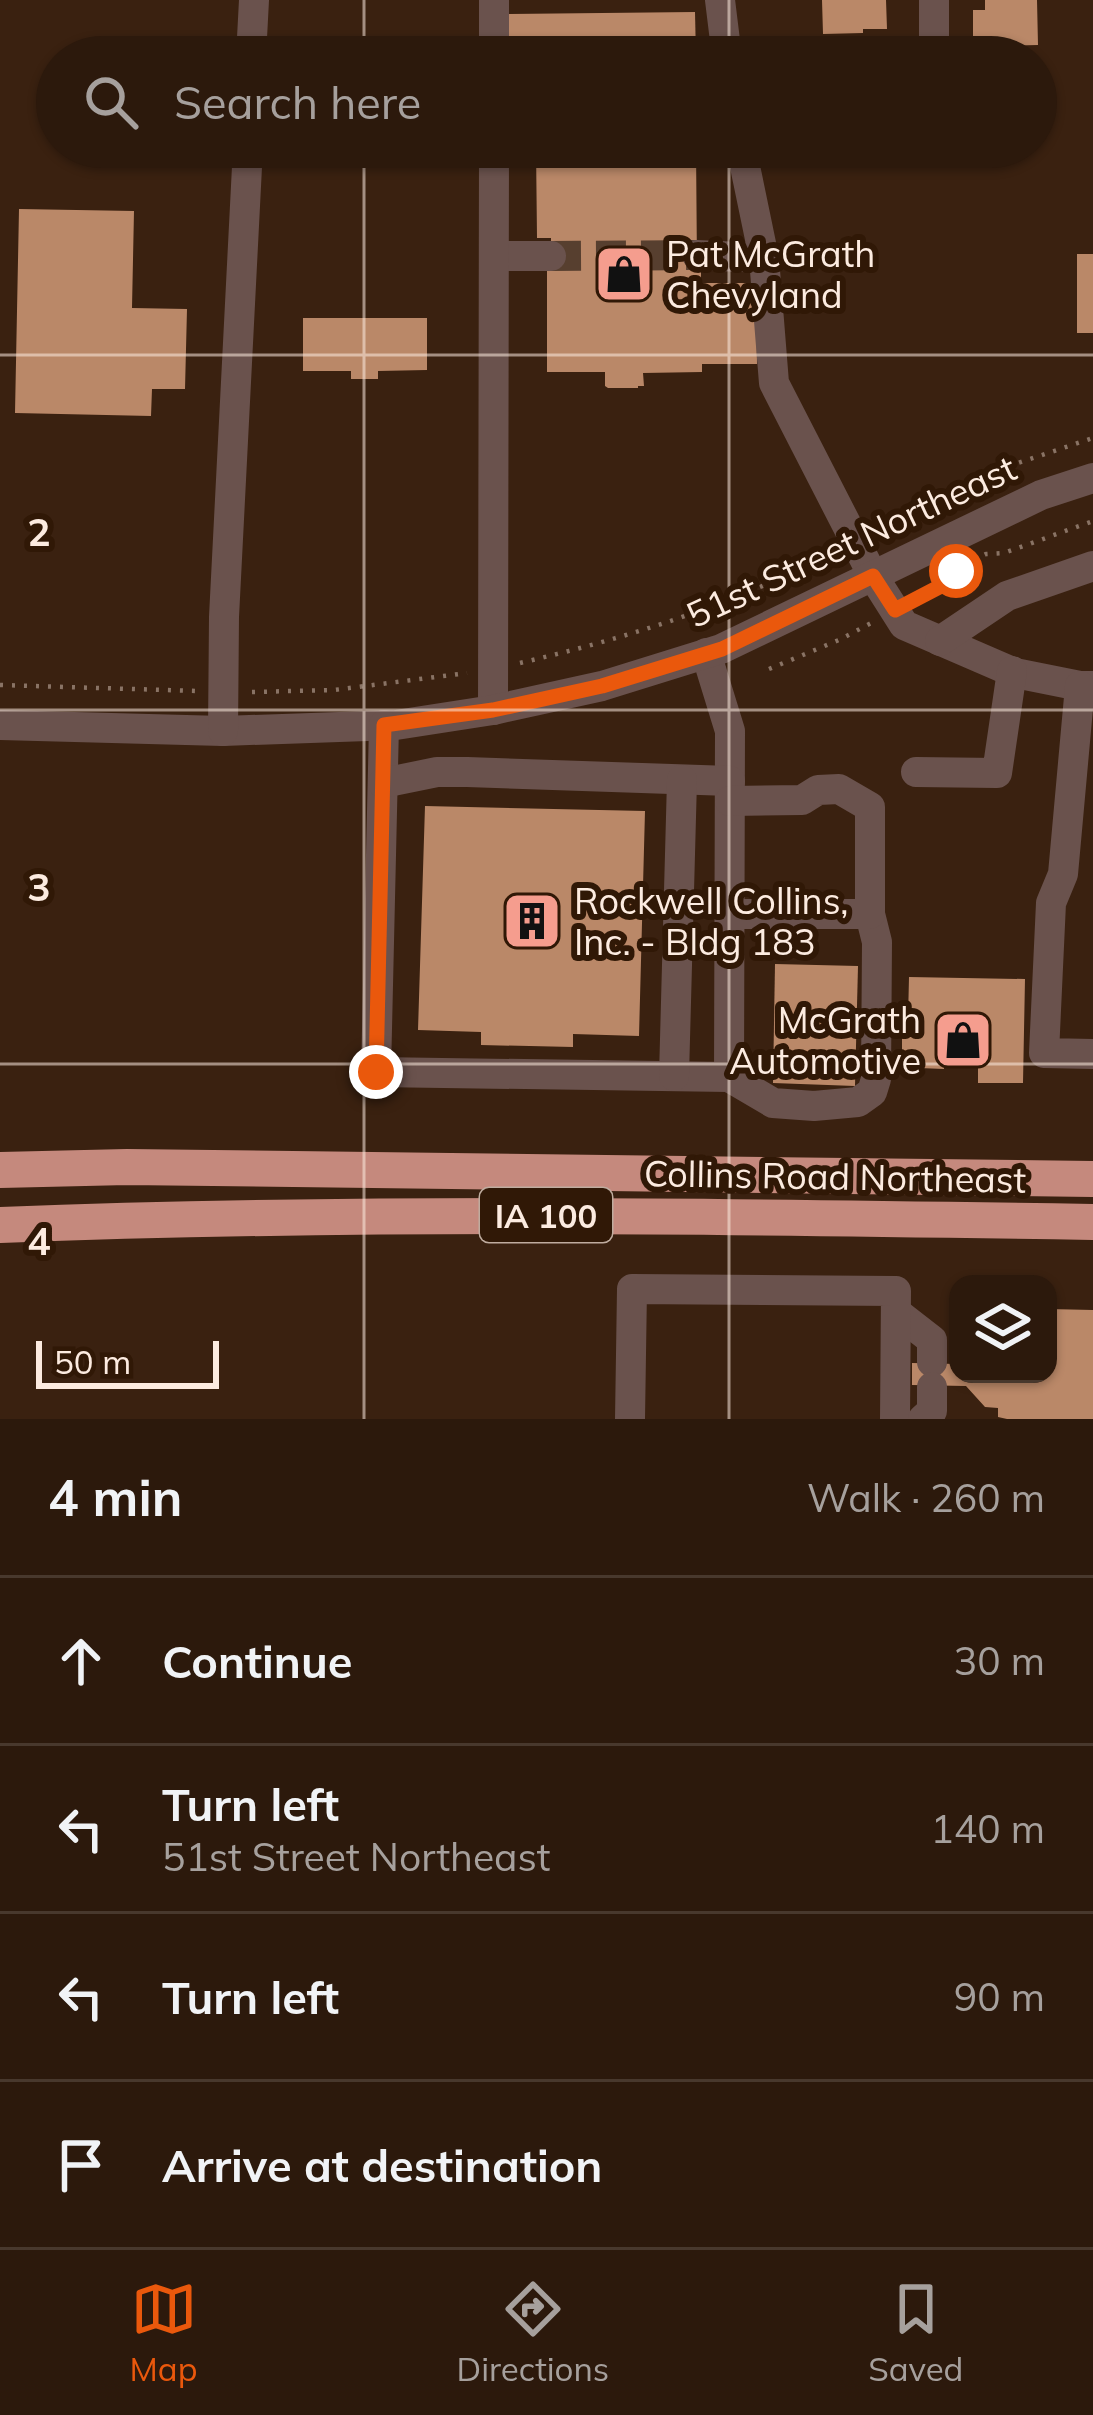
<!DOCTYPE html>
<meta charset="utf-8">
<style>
body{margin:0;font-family:Mulish,sans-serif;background:#342215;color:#f1f3f6}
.controls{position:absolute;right:36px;bottom:36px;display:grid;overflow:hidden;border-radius:24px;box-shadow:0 3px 9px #0004}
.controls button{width:108px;height:108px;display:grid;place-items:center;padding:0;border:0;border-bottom:3px solid #48382d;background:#2c190c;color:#f1f3f6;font:60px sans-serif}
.scale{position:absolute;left:36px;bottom:30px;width:183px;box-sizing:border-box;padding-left:12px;border:6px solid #fcebe0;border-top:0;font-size:33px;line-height:42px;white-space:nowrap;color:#fcebe0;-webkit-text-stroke:9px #301806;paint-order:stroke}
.stop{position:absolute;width:36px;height:36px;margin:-27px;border:9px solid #ea580c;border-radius:50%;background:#fff}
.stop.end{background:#ea580c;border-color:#fff;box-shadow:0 3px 12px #0008}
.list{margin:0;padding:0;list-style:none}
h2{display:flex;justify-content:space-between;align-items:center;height:156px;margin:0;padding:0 48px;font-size:51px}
h2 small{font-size:39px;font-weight:400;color:#a6a09d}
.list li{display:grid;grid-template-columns:78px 1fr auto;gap:36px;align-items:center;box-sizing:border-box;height:168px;padding:0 48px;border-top:3px solid #48382d}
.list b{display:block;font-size:45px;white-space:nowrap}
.list p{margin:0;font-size:39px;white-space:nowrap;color:#a6a09d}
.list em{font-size:39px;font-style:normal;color:#a6a09d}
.icon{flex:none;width:66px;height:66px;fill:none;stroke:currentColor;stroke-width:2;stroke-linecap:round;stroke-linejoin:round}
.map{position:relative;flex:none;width:1093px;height:1419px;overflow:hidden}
.search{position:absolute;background:#2c190c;box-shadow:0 3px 9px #0004;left:36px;right:36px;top:36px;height:132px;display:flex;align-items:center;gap:30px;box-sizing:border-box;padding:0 42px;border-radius:66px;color:#a6a09d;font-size:45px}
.sheet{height:828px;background:#2c190c}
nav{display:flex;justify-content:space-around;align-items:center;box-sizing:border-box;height:168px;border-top:3px solid #48382d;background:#2c190c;font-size:33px;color:#a6a09d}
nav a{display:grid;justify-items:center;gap:6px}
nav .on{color:#ea580c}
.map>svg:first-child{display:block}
</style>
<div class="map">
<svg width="1093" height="1419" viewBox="0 0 1093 1419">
<rect width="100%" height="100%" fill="#3a2110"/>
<g fill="#ba8868">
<polygon points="822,0 886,0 887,29 863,29 863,33 823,34"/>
<polygon points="985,0 1037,0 1038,45 996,46 996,42 973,42 973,10 985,10"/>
<polygon points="695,12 696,57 509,57 509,14"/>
<polygon points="536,147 696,147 697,266 701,266 701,283 756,283 757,364 702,364 702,372 643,373 644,386 638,386 638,388 608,388 605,386 605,372 547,372 547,266 551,266 551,238 537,238"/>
<polygon points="19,209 134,211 132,308 187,309 185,389 152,389 151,416 15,413"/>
<rect x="1077" y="254" width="16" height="79"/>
<polygon points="303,318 427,318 427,370 378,371 378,379 351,379 351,371 303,371"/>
<polygon points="425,806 645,811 639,1036 573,1034 573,1047 481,1045 481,1032 418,1030"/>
<polygon points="775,964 858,966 855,1086 773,1083"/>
<polygon points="909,977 1025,979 1023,1083 978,1083 978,1063 944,1062 944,1069 919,1068 919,1060 902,1059 902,1020 908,1020"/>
<polygon points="1048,1309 1093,1310 1093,1419 1007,1419 998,1417 998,1408 985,1407 966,1386 912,1385 912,1363 958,1364 958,1374 1048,1374"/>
</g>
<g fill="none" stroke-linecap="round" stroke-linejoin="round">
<polyline stroke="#573f2f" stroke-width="30" stroke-dasharray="30 15" stroke-linecap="butt" points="551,256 697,255"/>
<g stroke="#897365" stroke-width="4.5" stroke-dasharray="3 9" stroke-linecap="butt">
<polyline points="878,529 1003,468 1093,438"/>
<polyline points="974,560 986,554 1004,553 1093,521"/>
<polyline points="921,597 942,586 964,565"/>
<path d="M520,663C627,638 732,605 830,554"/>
<polyline points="769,669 839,640 873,622"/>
<polyline points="0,685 198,691"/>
<polyline points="252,692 334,690 467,673"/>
</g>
<g stroke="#6a524d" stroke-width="30">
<polyline points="720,0 727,57"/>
<polyline points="934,0 934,57"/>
<polyline points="251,57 254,0"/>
<polyline points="494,57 494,0"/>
<polyline points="741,147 764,258 774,383 873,576 904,625 1015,673 1080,686 1093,686"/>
<polyline points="697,255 764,258"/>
<polyline points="494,256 551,256"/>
<polyline points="940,641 1007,596 1093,566"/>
<polyline points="706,653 730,731 729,1077"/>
<polyline points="1080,686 1063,874 1051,903 1044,1053 1093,1054"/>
<polyline points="493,710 494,147"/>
<polyline points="0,725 223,731 396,725 493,710 602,686 721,649 1041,495 1093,478"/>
<polyline points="384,725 376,1072 729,1077 773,1103 814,1106 858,1102 872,1092 876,1079 877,942 870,914"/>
<polyline points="223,731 224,617 248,147"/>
<polyline points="916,772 997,773 1012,671"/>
<polyline points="383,783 437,772 467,772 730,781"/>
<polyline points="730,914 870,914 870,807 839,789 818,790 802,800 730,801"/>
<polyline points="674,1076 682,780"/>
<polyline points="896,1312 932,1340 932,1362"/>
<polyline points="630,1419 632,1289 896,1291 895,1419"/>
<polyline points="923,1419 932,1411 932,1387"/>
</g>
<g stroke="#c5897d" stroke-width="36">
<polyline points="0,1170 127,1167 1093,1179"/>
<path d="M0,1225C364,1211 728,1216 1093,1222"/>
</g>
</g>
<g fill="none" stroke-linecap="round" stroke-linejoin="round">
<polyline stroke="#ea580c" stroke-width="15" points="376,1072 384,725 493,710 602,686 722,649 873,576 895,610 941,586 956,571"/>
</g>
<path fill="none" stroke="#fcebe0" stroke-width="3" stroke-opacity="0.55" d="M364,0V57M729,0V57M364,147V1419M729,147V1419M0,355H1093M0,710H1093M0,1064H1093"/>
<defs>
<g id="shop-square" transform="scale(3)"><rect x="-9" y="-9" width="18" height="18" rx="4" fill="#f59d8e" stroke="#301806"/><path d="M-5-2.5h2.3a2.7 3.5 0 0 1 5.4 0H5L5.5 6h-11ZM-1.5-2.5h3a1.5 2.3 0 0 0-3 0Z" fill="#111"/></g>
<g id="building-square" transform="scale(3)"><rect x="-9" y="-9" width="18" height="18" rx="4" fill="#f59d8e" stroke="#301806"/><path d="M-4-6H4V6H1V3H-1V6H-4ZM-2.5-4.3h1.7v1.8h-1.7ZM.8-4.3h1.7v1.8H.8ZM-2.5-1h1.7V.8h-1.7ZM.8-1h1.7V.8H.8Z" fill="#111"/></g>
</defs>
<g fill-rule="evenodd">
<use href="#shop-square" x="624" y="274"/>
<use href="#building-square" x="532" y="921"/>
<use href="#shop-square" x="963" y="1040"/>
</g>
<g text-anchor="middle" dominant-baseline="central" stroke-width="12" stroke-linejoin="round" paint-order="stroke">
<rect fill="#301806" stroke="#bfac9f" stroke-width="3" x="480" y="1188" width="132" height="54" rx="9"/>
<g font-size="33" font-weight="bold" fill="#fcebe0">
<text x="546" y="1215">IA 100</text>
</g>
<g font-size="36" fill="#fcebe0" stroke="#301806" text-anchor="start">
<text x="666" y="253">Pat McGrath<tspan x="666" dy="41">Chevyland</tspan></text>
<text x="574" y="900">Rockwell Collins,<tspan x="574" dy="41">Inc. - Bldg 183</tspan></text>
<text x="921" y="1019" text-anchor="end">McGrath<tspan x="921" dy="41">Automotive</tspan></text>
</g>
<g font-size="36" fill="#fcebe0" stroke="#301806">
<text transform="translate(851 541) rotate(-25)">51st Street Northeast</text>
<text transform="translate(835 1176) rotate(1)">Collins Road Northeast</text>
</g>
</g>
<g font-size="39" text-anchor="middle" font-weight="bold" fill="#fcebe0" stroke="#301806" stroke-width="12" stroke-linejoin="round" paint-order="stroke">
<text x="39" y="546">2</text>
<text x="39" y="901">3</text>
<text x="39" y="1255">4</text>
</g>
</svg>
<div class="controls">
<button><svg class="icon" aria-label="layers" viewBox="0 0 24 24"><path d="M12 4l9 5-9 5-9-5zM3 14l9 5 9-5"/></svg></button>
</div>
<div class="scale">50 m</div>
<div class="stop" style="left:956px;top:571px"></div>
<div class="stop end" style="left:376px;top:1072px"></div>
<div class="search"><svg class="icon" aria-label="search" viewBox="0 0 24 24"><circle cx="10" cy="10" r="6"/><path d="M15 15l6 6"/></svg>Search here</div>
</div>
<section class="sheet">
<h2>4 min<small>Walk · 260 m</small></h2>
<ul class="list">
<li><svg class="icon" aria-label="ahead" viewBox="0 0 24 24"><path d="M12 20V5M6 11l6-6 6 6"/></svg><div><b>Continue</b></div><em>30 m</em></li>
<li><svg class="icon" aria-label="left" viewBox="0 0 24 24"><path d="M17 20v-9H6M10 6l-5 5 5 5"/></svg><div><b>Turn left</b><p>51st Street Northeast</p></div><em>140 m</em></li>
<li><svg class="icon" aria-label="left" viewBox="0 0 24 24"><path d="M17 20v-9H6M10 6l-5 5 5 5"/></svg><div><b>Turn left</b></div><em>90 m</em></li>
<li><svg class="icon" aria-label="arrive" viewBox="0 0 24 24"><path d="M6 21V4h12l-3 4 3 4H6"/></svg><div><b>Arrive at destination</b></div></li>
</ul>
</section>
<nav>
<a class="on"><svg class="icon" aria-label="map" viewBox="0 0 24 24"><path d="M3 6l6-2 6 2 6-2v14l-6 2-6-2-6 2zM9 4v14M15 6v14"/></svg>Map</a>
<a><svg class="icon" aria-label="directions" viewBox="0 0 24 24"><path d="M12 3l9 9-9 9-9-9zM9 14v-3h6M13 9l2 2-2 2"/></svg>Directions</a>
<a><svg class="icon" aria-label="saved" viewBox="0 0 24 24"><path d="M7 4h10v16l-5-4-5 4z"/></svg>Saved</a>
</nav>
